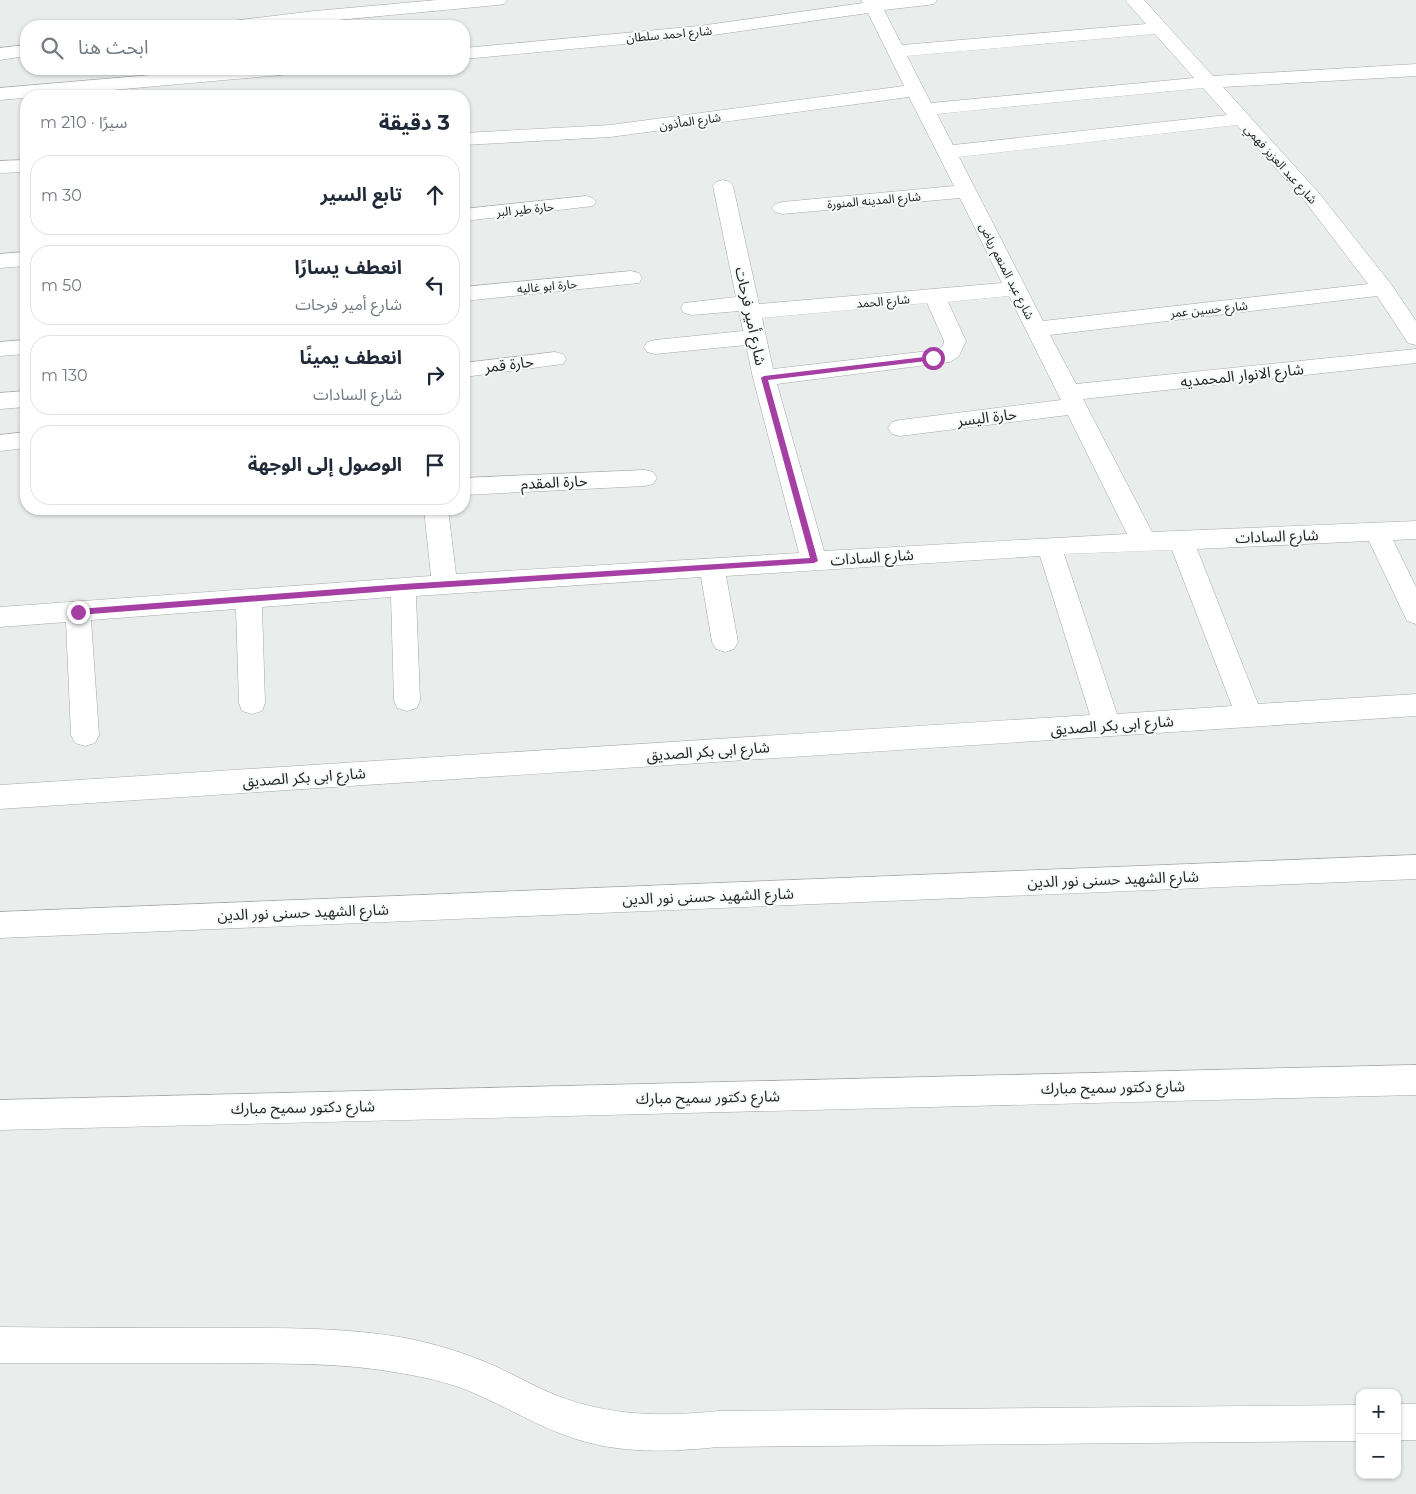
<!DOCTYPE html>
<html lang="ar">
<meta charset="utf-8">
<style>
body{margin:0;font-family:Montserrat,"Noto Sans Arabic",sans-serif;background:#f6f6f7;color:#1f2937;direction:rtl}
.controls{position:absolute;right:15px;bottom:15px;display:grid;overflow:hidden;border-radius:10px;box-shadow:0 1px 4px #0004}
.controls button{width:45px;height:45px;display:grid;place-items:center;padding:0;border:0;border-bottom:1px solid #e0e1e3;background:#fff;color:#1f2937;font:25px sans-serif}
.stop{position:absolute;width:15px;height:15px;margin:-11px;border:4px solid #a53fa4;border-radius:50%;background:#fff}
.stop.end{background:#a53fa4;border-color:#fff;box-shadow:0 1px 5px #0008}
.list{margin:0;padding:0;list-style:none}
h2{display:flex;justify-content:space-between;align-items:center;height:65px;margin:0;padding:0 20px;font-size:21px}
h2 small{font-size:16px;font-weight:400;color:#747a83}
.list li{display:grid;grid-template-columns:32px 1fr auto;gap:15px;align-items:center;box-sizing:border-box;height:80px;margin:0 10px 10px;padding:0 10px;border:1px solid #e0e1e3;border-radius:20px}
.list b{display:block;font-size:19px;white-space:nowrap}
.list p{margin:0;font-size:16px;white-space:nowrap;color:#747a83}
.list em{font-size:16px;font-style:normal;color:#747a83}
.icon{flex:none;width:28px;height:28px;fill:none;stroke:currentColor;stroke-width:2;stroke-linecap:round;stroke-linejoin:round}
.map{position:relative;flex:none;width:1416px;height:1494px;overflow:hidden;direction:ltr}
.search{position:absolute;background:#fff;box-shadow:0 1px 4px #0004;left:20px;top:20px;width:450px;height:55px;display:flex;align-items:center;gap:12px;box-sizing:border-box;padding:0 18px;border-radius:20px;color:#747a83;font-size:19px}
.panel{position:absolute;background:#fff;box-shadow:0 1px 4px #0004;left:20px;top:90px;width:450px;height:425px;border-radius:20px;direction:rtl}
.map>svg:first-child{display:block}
</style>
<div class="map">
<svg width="1416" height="1494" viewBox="0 0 1416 1494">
<rect width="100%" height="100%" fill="#e9edec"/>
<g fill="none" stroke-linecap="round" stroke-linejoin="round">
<g stroke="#a4a8a8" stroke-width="1">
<g id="street">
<polygon points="437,0 507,0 504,4 498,5 274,26 222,26 225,22 231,21 315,11"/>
<path d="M861,0H937L934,4L928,5L884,10L902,45L1146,24L1125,0H1144L1213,76L1416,64V76L1223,87L1318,192L1391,284L1416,321V345L1408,343L1377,296L1050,335L1076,384L1416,349V363L1083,399L1152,532L1416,521V539L1393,540L1416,587V624L1407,621L1369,541L1197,549L1258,704L1416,694V716L0,809V785L1090,715L1040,556L726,576L738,642L734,649L725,652L716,649L712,642L701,577L416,596L420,700L417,708L407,711L397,708L394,700L391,597L262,607L265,703L262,711L252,714L242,711L239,703L236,609L91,620L99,735L95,743L85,746L75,743L71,735L66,622L0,627V607L431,576L424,509H448L456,574L799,553L753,378L746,345L655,354L647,352L644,347L647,342L655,340L743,331L739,311L692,315L684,313L681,308L684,303L736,297L713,186L716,182L723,180L730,182L733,186L759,304L1002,283L960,198L782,214L775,212L772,208L775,204L782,202L954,186L909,97L610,137L464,145V133L610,125L904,86L868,13L699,37L464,59V48L699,26L863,3ZM1155,34L1194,78L931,103L907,56ZM1203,88L1227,115L953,145L937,114ZM1237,125L1304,200L1368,284L1043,321L959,157ZM1009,296L1061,400L900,420L892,422L888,428L892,434L900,436L1068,415L1127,534L824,551L777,384L950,362L959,356L966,341L948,302ZM927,303L944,341L943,346L937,350L773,369L762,318ZM1172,550L1232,706L1117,714L1064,554Z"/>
<polygon points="26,45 26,56 0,60 0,48"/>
<polygon points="221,69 290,69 288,73 281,75 0,100 0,88"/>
<polygon points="26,160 26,172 0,173 0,161"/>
<polygon points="586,196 593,198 596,202 593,206 464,221 464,209"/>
<polygon points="26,252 26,266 0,268 0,254"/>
<polygon points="631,271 639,273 642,278 639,283 464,301 464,287"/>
<polygon points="26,340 26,354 0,356 0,342"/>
<polygon points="555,352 563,354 566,359 563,364 464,377 464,363"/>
<polygon points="26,391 26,407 0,409 0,393"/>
<polygon points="26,432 26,448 0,451 0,435"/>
<polygon points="645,470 653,472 657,478 653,484 645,486 464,495 464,478"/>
<polygon points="1416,855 1416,879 0,938 0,912"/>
<polygon points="1416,1065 1416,1095 0,1130 0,1100"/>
<path d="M0,1327C73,1328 146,1328 219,1328C280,1328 340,1327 400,1337C433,1343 466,1353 497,1367C517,1376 537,1388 558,1396C610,1416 663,1417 718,1411L1360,1405V1441L718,1447C670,1452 622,1454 576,1439C538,1427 505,1406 469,1391C447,1382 423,1377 400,1373C340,1362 280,1364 219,1363C146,1363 73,1363 0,1363Z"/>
<rect x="1397" y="1404" width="19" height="36"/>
</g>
</g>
<use href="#street" fill="#fff" fill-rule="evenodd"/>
</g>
<polygon fill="#a53fa4" points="933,356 936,358 935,360 768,380 818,561 814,563 403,590 78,615 74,612 78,609 403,584 810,558 761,378 764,376"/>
<g text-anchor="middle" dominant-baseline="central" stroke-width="4" stroke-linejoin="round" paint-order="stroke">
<g font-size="12" fill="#222424" stroke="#f6faf9">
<text transform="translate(669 34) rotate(-5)">شارع احمد سلطان</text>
<text transform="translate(690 121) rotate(-8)">شارع المأذون</text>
<text transform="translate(1281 164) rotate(48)">شارع عبد العزيز فهمي</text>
<text transform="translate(874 200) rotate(-5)">شارع المدينه المنورة</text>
<text transform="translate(525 209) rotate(-6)">حارة طير البر</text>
<text transform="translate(1007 271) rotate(63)">شارع عبد المنعم رياض</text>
<text transform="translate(547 286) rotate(-5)">حارة ابو غاليه</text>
<text transform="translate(883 301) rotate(-5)">شارع الحمد</text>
<text transform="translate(1209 309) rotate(-6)">شارع حسين عمر</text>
</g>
<g font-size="15" fill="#222424" stroke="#f6faf9">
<text transform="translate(751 316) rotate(78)">شارع أمير فرحات</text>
<text transform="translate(509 364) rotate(-7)">حارة قمر</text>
<text transform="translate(1242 375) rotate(-6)">شارع الانوار المحمديه</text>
<text transform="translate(987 417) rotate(-7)">حارة اليسر</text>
<text transform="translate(554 482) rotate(-3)">حارة المقدم</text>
<text transform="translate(1277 536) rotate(-2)">شارع السادات</text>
<text transform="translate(872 557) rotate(-4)">شارع السادات</text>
<text transform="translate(1112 725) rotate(-4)">شارع ابى بكر الصديق</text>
<text transform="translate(708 751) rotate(-4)">شارع ابى بكر الصديق</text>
<text transform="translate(304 777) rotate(-4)">شارع ابى بكر الصديق</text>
<text transform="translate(1113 879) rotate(-2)">شارع الشهيد حسنى نور الدين</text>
<text transform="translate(708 896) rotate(-2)">شارع الشهيد حسنى نور الدين</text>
<text transform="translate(303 912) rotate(-2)">شارع الشهيد حسنى نور الدين</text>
<text transform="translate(1113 1087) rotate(-1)">شارع دكتور سميح مبارك</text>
<text transform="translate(708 1097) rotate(-1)">شارع دكتور سميح مبارك</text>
<text transform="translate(303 1107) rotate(-1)">شارع دكتور سميح مبارك</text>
</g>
</g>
</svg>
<div class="controls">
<button>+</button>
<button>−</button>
</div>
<div class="stop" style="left:933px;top:358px"></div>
<div class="stop end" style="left:78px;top:612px"></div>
<div class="search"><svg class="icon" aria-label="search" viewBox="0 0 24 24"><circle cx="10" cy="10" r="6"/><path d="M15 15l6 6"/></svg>ابحث هنا</div>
<section class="panel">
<h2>3 دقيقة<small>سيرًا · 210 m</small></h2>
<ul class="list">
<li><svg class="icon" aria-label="ahead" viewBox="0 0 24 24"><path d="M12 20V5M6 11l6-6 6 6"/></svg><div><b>تابع السير</b></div><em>30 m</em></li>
<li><svg class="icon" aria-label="left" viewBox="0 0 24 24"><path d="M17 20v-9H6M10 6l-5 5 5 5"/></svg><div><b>انعطف يسارًا</b><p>شارع أمير فرحات</p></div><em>50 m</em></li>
<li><svg class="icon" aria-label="right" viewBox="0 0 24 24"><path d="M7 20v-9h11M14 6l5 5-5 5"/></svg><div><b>انعطف يمينًا</b><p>شارع السادات</p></div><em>130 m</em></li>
<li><svg class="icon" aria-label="arrive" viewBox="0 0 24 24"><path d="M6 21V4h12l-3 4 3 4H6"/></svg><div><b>الوصول إلى الوجهة</b></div></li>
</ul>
</section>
</div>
